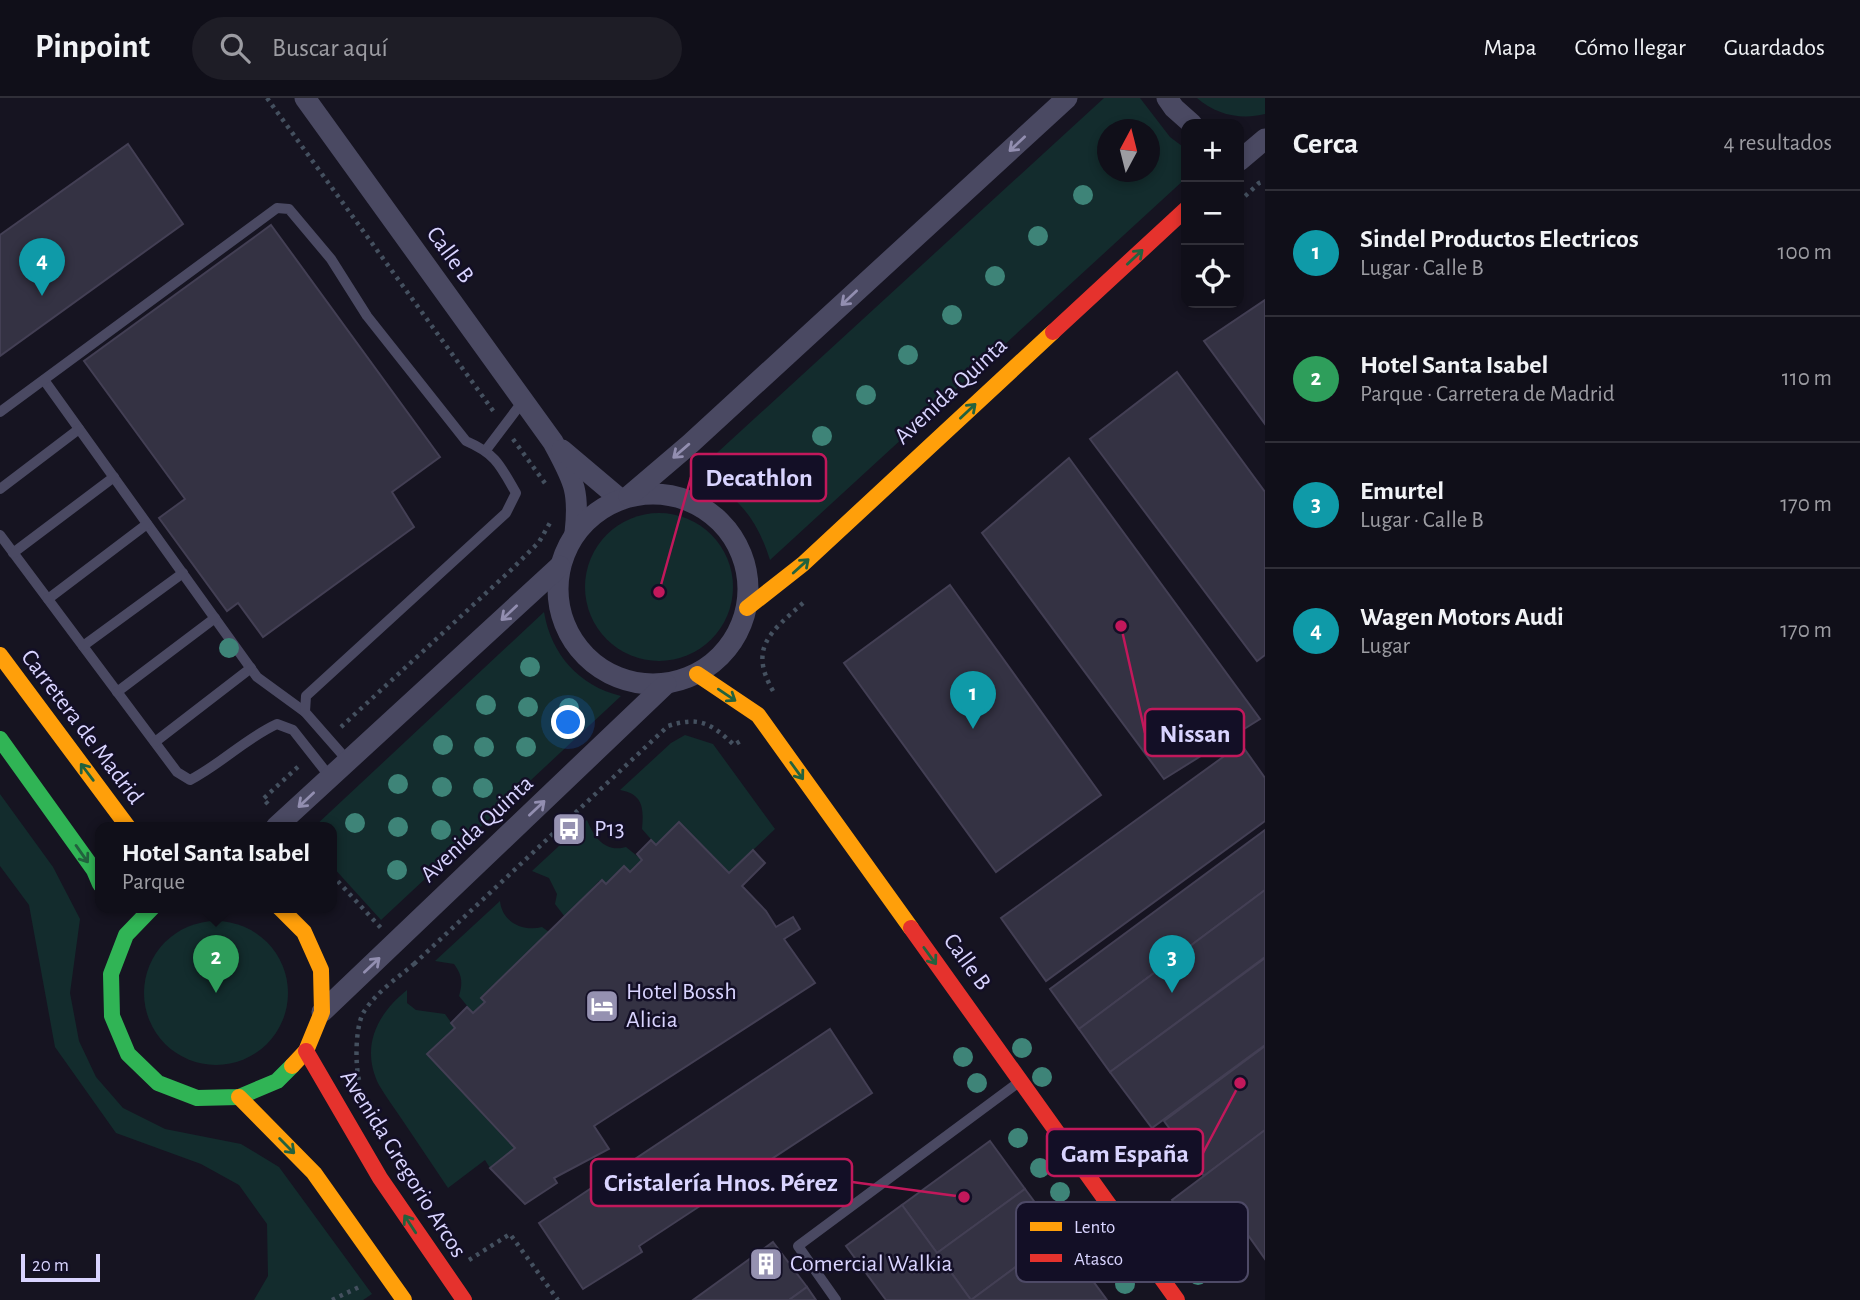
<!DOCTYPE html>
<html lang="es">
<meta charset="utf-8">
<style>
body{margin:0;font-family:"Alegreya Sans",sans-serif;background:#1e1d26;color:#f1f3f6}
.controls{position:absolute;right:21px;top:21px;display:grid;overflow:hidden;border-radius:14px;box-shadow:0 4px 10px #0003}
.controls button{width:63px;height:63px;display:grid;place-items:center;padding:0;border:0;border-bottom:2px solid #302f38;background:#100f19;color:#f1f3f6;font:35px sans-serif}
.compass{position:absolute;left:1097px;top:21px;width:63px;height:63px;border-radius:50%;background:#100f19;box-shadow:0 4px 10px #0003;rotate:7deg}
.scale{position:absolute;left:21px;bottom:18px;width:79px;box-sizing:border-box;padding-left:7px;border:4px solid #d9d4ff;border-top:0;font-size:19px;line-height:24px;white-space:nowrap;color:#d9d4ff;-webkit-text-stroke:5px #130f26;paint-order:stroke}
.you{position:absolute;left:569px;top:625px;width:24px;height:24px;margin:-18px;border:5px solid #fff;border-radius:50%;background:#1a73e8;box-shadow:0 0 0 10px #1a73e833}
.badge{display:grid;place-items:center;width:46px;height:46px;border-radius:50%;background:#0b8043;color:#fff;font-size:23px;font-weight:700}
.pin{position:absolute;translate:-50% -58px;filter:drop-shadow(0 2px 4px #0008)}
.pin::after{content:'';position:absolute;top:37px;width:24px;height:21px;background:inherit;clip-path:polygon(0 0,100% 0,50% 100%)}
.popup{position:absolute;left:95px;top:724px;width:242px;height:91px;box-sizing:border-box;display:grid;place-content:center;border-radius:14px;background:#100f19;filter:drop-shadow(0 2px 5px #0005);font-size:23px;white-space:nowrap;color:#9c9ca2}
.popup b{font-size:26px;color:#f1f3f6}
.popup::after{content:'';position:absolute;left:50%;top:100%;margin-left:-14px;border:14px solid transparent;border-top-color:#100f19}
.list{margin:0;padding:0;list-style:none}
h2{display:flex;justify-content:space-between;align-items:center;height:91px;margin:0;padding:0 28px;font-size:30px}
h2 small{font-size:23px;font-weight:400;color:#9c9ca2}
.list li{display:grid;grid-template-columns:46px 1fr auto;gap:21px;align-items:center;box-sizing:border-box;height:126px;padding:0 28px;border-top:2px solid #302f38}
.list b{display:block;font-size:26px;white-space:nowrap}
.list p{margin:0;font-size:23px;white-space:nowrap;color:#9c9ca2}
.list em{font-size:23px;font-style:normal;color:#9c9ca2}
.icon{flex:none;width:38px;height:38px;fill:none;stroke:currentColor;stroke-width:2;stroke-linecap:round;stroke-linejoin:round}
.map{position:relative;flex:none;width:1265px;height:1202px;overflow:hidden}
header{display:flex;align-items:center;gap:42px;box-sizing:border-box;height:98px;padding:0 35px;background:#100f19;border-bottom:2px solid #302f38}
header strong{font-size:33px}
nav{display:flex;gap:38px;margin-inline-start:auto;font-size:24px}
.search{width:490px;height:63px;background:#1e1d26;display:flex;align-items:center;gap:18px;box-sizing:border-box;padding:0 24px;border-radius:38px;color:#9c9ca2;font-size:26px}
main{display:flex}
aside{flex:1;background:#100f19}
.map>svg:first-child{display:block}
</style>
<header>
<strong>Pinpoint</strong>
<div class="search"><svg class="icon" aria-label="search" viewBox="0 0 24 24"><circle cx="10" cy="10" r="6"/><path d="M15 15l6 6"/></svg>Buscar aquí</div>
<nav><a>Mapa</a><a>Cómo llegar</a><a>Guardados</a></nav>
</header>
<main>
<div class="map">
<svg width="1265" height="1202" viewBox="0 0 1265 1202">
<rect width="100%" height="100%" fill="#161421"/>
<g fill="#132c2d" fill-rule="evenodd">
<path d="M1104,0H1140L1170,39L1186,51V80L770,462C757,420 735,393 694,376ZM1108,32H1150V74H1108Z"/>
<path d="M1197,0H1265V16C1241,22 1216,17 1197,0Z"/>
<circle cx="659" cy="489" r="74"/>
<path d="M544,514C551,556 579,588 621,598L381,822L332,768V729H314Z"/>
<path d="M685,637L713,646L775,731L729,775L679,724L656,747L642,731C644,710 643,696 620,692L671,645Z"/>
<polygon points="0,696 53,769 80,821 70,895 79,943 96,979 123,1010 165,1031 241,1046 279,1069 372,1196 363,1202 254,1202 268,1178 267,1126 239,1087 201,1066 116,1035 55,949 29,807 0,768"/>
<path d="M587,722C594,740 606,755 626,749L642,762L630,774L606,786L599,783L565,819L555,806L557,796L549,780L532,773Z"/>
<path d="M500,803C502,824 523,834 542,829L549,834L481,899L485,904L473,915L459,898C463,884 462,877 454,866L435,863Z"/>
<circle cx="216" cy="895" r="72"/>
<path d="M407,892V905L416,912L445,916L455,930L428,956L515,1050L490,1070L485,1062L448,1090C433,1068 418,1045 403,1023C395,1011 386,999 379,987C360,949 377,916 407,892Z"/>
</g>
<g fill="#343243" stroke="#433f54" stroke-width="2">
<polygon points="128,46 183,126 0,258 0,137"/>
<polygon points="271,127 440,359 392,394 414,429 263,539 238,505 227,513 159,420 185,401 84,263"/>
<polygon points="1265,202 1265,326 1204,243"/>
<polygon points="1177,274 1265,394 1265,557 1257,563 1090,341"/>
<polygon points="1069,360 1260,621 1164,681 982,435"/>
<polygon points="950,487 1101,697 996,774 844,565"/>
<polygon points="1241,646 1265,680 1265,723 1046,883 1001,820"/>
<polygon points="679,724 729,775 753,752 765,765 742,788 766,813 776,829 793,819 800,831 784,841 815,885 594,1028 609,1051 554,1080 557,1085 525,1106 490,1070 515,1050 427,956 455,930 451,925 467,909 473,915 485,904 481,900 602,782 606,786 624,768 630,774 642,762 637,756 651,742 656,747"/>
<polygon points="1265,732 1265,792 1079,931 1050,891"/>
<polygon points="1265,792 1265,859 1110,974 1079,931"/>
<polygon points="1265,860 1265,947 1152,1030 1110,974"/>
<polygon points="830,931 872,995 639,1148 642,1154 583,1191 539,1125"/>
<polygon points="1265,948 1265,1032 1204,1078 1164,1023"/>
<polygon points="1265,1032 1265,1161 1233,1116 1201,1143 1172,1102"/>
<polygon points="990,1043 1025,1091 937,1155 902,1107"/>
<polygon points="1025,1091 1059,1137 971,1202 937,1155"/>
<polygon points="902,1107 937,1155 971,1202 886,1202 846,1148"/>
<polygon points="1059,1137 1107,1202 971,1202"/>
<polygon points="773,1144 807,1189 789,1202 693,1202"/>
<polygon points="807,1189 816,1202 789,1202"/>
</g>
<g fill="none" stroke-linecap="round" stroke-linejoin="round">
<g stroke="#44505f" stroke-width="4.5" stroke-dasharray="3.5 5" stroke-linecap="butt">
<polyline points="267,0 494,314"/>
<polyline points="1239,104 1259,85 1265,83"/>
<polyline points="513,341 547,388"/>
<path d="M773,593C748,549 771,534 803,505"/>
<polyline points="341,629 511,472 539,444 551,423"/>
<polyline points="268,706 263,701 301,666"/>
<polyline points="332,777 381,830"/>
<path d="M414,866L668,628C699,618 711,625 734,647L742,642"/>
<path d="M359,982C355,966 355,925 365,912C378,893 397,880 414,866L413,865"/>
<polyline points="469,1162 510,1136 558,1202"/>
<polyline points="332,1202 359,1189"/>
</g>
<g stroke="#4a4962" stroke-width="10">
<polyline points="44,282 257,579 305,614"/>
<path d="M0,314L277,110L289,111L331,161L367,218L466,343C496,356 500,367 516,395L506,415L306,598L305,614L348,663"/>
<polyline points="486,352 523,303"/>
<polyline points="0,391 79,331"/>
<path d="M0,437L177,674L190,682C221,666 246,640 277,626L293,632L330,679"/>
<polyline points="13,455 114,379"/>
<polyline points="48,501 147,426"/>
<polyline points="83,548 183,475"/>
<polyline points="117,594 215,520"/>
<polyline points="155,644 251,570"/>
<polyline points="836,1202 798,1148 1019,984"/>
</g>
<g stroke="#4a4962" stroke-width="21">
<path d="M305,0L553,344C573,382 580,391 575,435"/>
<polyline points="1167,0 1174,10 1192,26"/>
<polyline points="1239,63 1265,41"/>
<polyline points="562,352 620,401"/>
<circle cx="653" cy="491" r="95"/>
<polyline points="629,398 690,346 1067,0"/>
<polyline points="276,729 560,468"/>
<polyline points="322,914 666,586"/>
</g>
<g stroke="#30b455" stroke-width="16">
<polyline points="0,641 94,772 100,786"/>
<polyline points="153,809 126,837 111,876 112,918 128,956 158,985 197,1000 239,999 277,983 292,968"/>
</g>
<g stroke="#ff9f0a" stroke-width="16">
<polyline points="747,510 803,466 1053,234"/>
<polyline points="0,557 128,729"/>
<polyline points="697,576 758,617 911,830"/>
<polyline points="279,809 304,834 321,872 322,914 306,953 292,968"/>
<polyline points="239,999 314,1075 404,1202"/>
</g>
<g stroke="#e5322d" stroke-width="16">
<polyline points="1053,234 1186,111"/>
<polyline points="911,830 1177,1202"/>
<polyline points="306,953 380,1080 464,1202"/>
</g>
</g>
<g fill="#3e8478">
<circle cx="1083" cy="97" r="10"/>
<circle cx="1038" cy="138" r="10"/>
<circle cx="995" cy="178" r="10"/>
<circle cx="952" cy="217" r="10"/>
<circle cx="908" cy="257" r="10"/>
<circle cx="866" cy="297" r="10"/>
<circle cx="822" cy="338" r="10"/>
<circle cx="778" cy="377" r="10"/>
<circle cx="229" cy="550" r="10"/>
<circle cx="530" cy="569" r="10"/>
<circle cx="486" cy="607" r="10"/>
<circle cx="528" cy="609" r="10"/>
<circle cx="569" cy="610" r="10"/>
<circle cx="443" cy="647" r="10"/>
<circle cx="484" cy="649" r="10"/>
<circle cx="526" cy="649" r="10"/>
<circle cx="398" cy="686" r="10"/>
<circle cx="442" cy="689" r="10"/>
<circle cx="483" cy="690" r="10"/>
<circle cx="355" cy="725" r="10"/>
<circle cx="398" cy="729" r="10"/>
<circle cx="441" cy="732" r="10"/>
<circle cx="397" cy="772" r="10"/>
<circle cx="1022" cy="950" r="10"/>
<circle cx="963" cy="959" r="10"/>
<circle cx="1042" cy="979" r="10"/>
<circle cx="977" cy="985" r="10"/>
<circle cx="1018" cy="1040" r="10"/>
<circle cx="1105" cy="1060" r="10"/>
<circle cx="1040" cy="1070" r="10"/>
<circle cx="1060" cy="1094" r="10"/>
<circle cx="1150" cy="1115" r="10"/>
<circle cx="1087" cy="1130" r="10"/>
<circle cx="1166" cy="1144" r="10"/>
<circle cx="1115" cy="1168" r="10"/>
<circle cx="1198" cy="1177" r="10"/>
<circle cx="1125" cy="1186" r="10"/>
</g>
<defs><path id="oneway-shaft" d="M-6 0H5M1.5-3L5.5 0L1.5 3" fill="none" stroke-width="1.6" stroke-linecap="round" stroke-linejoin="round" transform="scale(1.75)"/></defs>
<g stroke="#928eb0">
<use href="#oneway-shaft" transform="translate(1017 46) rotate(137)"/>
<use href="#oneway-shaft" transform="translate(849 200) rotate(137)"/>
<use href="#oneway-shaft" transform="translate(681 353) rotate(139)"/>
<use href="#oneway-shaft" transform="translate(509 515) rotate(137)"/>
<use href="#oneway-shaft" transform="translate(306 702) rotate(137)"/>
<use href="#oneway-shaft" transform="translate(537 710) rotate(-43)"/>
<use href="#oneway-shaft" transform="translate(372 867) rotate(-43)"/>
</g>
<g stroke="#22623e">
<use href="#oneway-shaft" transform="translate(1135 159) rotate(-43)"/>
<use href="#oneway-shaft" transform="translate(968 313) rotate(-43)"/>
<use href="#oneway-shaft" transform="translate(801 468) rotate(-42)"/>
<use href="#oneway-shaft" transform="translate(727 597) rotate(34)"/>
<use href="#oneway-shaft" transform="translate(797 673) rotate(54)"/>
<use href="#oneway-shaft" transform="translate(87 674) rotate(-127)"/>
<use href="#oneway-shaft" transform="translate(82 756) rotate(55)"/>
<use href="#oneway-shaft" transform="translate(930 858) rotate(54)"/>
<use href="#oneway-shaft" transform="translate(287 1048) rotate(45)"/>
<use href="#oneway-shaft" transform="translate(410 1126) rotate(-123)"/>
</g>
<defs>
<g id="bus-square" transform="scale(1.75)"><rect x="-9" y="-9" width="18" height="18" rx="4" fill="#9591b1" stroke="#130f26"/><path d="M-5-6H5V4H4V6H2V4H-2V6H-4V4H-5ZM-3.5-4V0h7V-4ZM-3.5 1.2v1.5H-2V1.2ZM2 1.2v1.5H3.5V1.2Z" fill="#fff"/></g>
<g id="hotel-square" transform="scale(1.75)"><rect x="-9" y="-9" width="18" height="18" rx="4" fill="#9591b1" stroke="#130f26"/><path d="M-6-4.5h1.5V1H6V5H4.5V3h-9V5H-6ZM-4 0a1.8 1.8 0 1 1 3.6 0ZM.5 0V-2.5h3Q6-2.5 6 0Z" fill="#fff"/></g>
<g id="building-square" transform="scale(1.75)"><rect x="-9" y="-9" width="18" height="18" rx="4" fill="#9591b1" stroke="#130f26"/><path d="M-4-6H4V6H1V3H-1V6H-4ZM-2.5-4.3h1.7v1.8h-1.7ZM.8-4.3h1.7v1.8H.8ZM-2.5-1h1.7V.8h-1.7ZM.8-1h1.7V.8H.8Z" fill="#fff"/></g>
</defs>
<g fill-rule="evenodd">
<use href="#bus-square" x="569" y="731"/>
<use href="#hotel-square" x="602" y="908"/>
<use href="#building-square" x="766" y="1166"/>
</g>
<g text-anchor="middle" dominant-baseline="central" stroke-width="5" stroke-linejoin="round" paint-order="stroke">
<g font-size="24" fill="#d9d4ff" stroke="#130f26">
<text transform="translate(450 157) rotate(54)">Calle B</text>
<text transform="translate(951 293) rotate(-43)">Avenida Quinta</text>
<text transform="translate(82 629) rotate(53)">Carretera de Madrid</text>
<text transform="translate(477 731) rotate(-43)">Avenida Quinta</text>
<text transform="translate(967 864) rotate(54)">Calle B</text>
<text transform="translate(403 1066) rotate(58)">Avenida Gregorio Arcos</text>
</g>
<g font-size="24" fill="#d9d4ff" stroke="#130f26" text-anchor="start">
<text x="594" y="731">P13</text>
<text x="626" y="894">Hotel Bossh<tspan x="626" dy="28">Alicia</tspan></text>
<text x="790" y="1166">Comercial Walkia</text>
</g>
</g>
<rect x="1016" y="1104" width="232" height="80" rx="10" fill="#130f26" stroke="#4e4a67" stroke-width="2"/>
<rect x="1030" y="1124" width="32" height="9" fill="#ff9f0a"/>
<rect x="1030" y="1156" width="32" height="8" fill="#e5322d"/>
<g font-size="19" fill="#d9d4ff">
<text x="1074" y="1135">Lento</text>
<text x="1074" y="1167">Atasco</text>
</g>
<path fill="none" stroke="#c2185b" stroke-width="2.5" d="M659 494L691 379M1121 528L1145 635M1240 985L1203 1055M964 1099L852 1084"/>
<g fill="#c2185b" stroke="#130f26" stroke-width="2.5">
<circle cx="659" cy="494" r="7"/>
<circle cx="1121" cy="528" r="7"/>
<circle cx="1240" cy="985" r="7"/>
<circle cx="964" cy="1099" r="7"/>
</g>
<g fill="#130f26" stroke="#c2185b" stroke-width="2.5">
<rect x="691" y="356" width="135" height="47" rx="7"/>
<rect x="1145" y="611" width="99" height="47" rx="7"/>
<rect x="1047" y="1031" width="156" height="47" rx="7"/>
<rect x="591" y="1061" width="261" height="47" rx="7"/>
</g>
<g font-size="26" text-anchor="middle" font-weight="bold" fill="#d9d4ff">
<text x="759" y="388">Decathlon</text>
<text x="1195" y="644">Nissan</text>
<text x="1125" y="1064">Gam España</text>
<text x="721" y="1093">Cristalería Hnos. Pérez</text>
</g>
</svg>
<div class="controls">
<button>+</button>
<button>−</button>
<button><svg class="icon" aria-label="locate" viewBox="0 0 24 24"><circle cx="12" cy="12" r="6"/><path d="M12 2v4M12 18v4M2 12h4M18 12h4"/></svg></button>
</div>
<svg class="compass" viewBox="-18 -18 36 36"><path d="M0-13l5 13h-10z" fill="#e53935"/><path d="M0 13l5-13h-10z" fill="#9c9ca2"/></svg>
<div class="scale">20 m</div>
<div class="you"></div>
<div class="pin badge" style="left:973px;top:631px;background:#0f9aa8">1</div>
<div class="pin badge" style="left:216px;top:895px;background:#2e9e5b">2</div>
<div class="popup"><b>Hotel Santa Isabel</b>Parque</div>
<div class="pin badge" style="left:1172px;top:895px;background:#0f9aa8">3</div>
<div class="pin badge" style="left:42px;top:198px;background:#0f9aa8">4</div>
</div>
<aside>
<h2>Cerca<small>4 resultados</small></h2>
<ul class="list">
<li><span class="badge" style="background:#0f9aa8">1</span><div><b>Sindel Productos Electricos</b><p>Lugar · Calle B</p></div><em>100 m</em></li>
<li><span class="badge" style="background:#2e9e5b">2</span><div><b>Hotel Santa Isabel</b><p>Parque · Carretera de Madrid</p></div><em>110 m</em></li>
<li><span class="badge" style="background:#0f9aa8">3</span><div><b>Emurtel</b><p>Lugar · Calle B</p></div><em>170 m</em></li>
<li><span class="badge" style="background:#0f9aa8">4</span><div><b>Wagen Motors Audi</b><p>Lugar</p></div><em>170 m</em></li>
</ul>
</aside>
</main>
